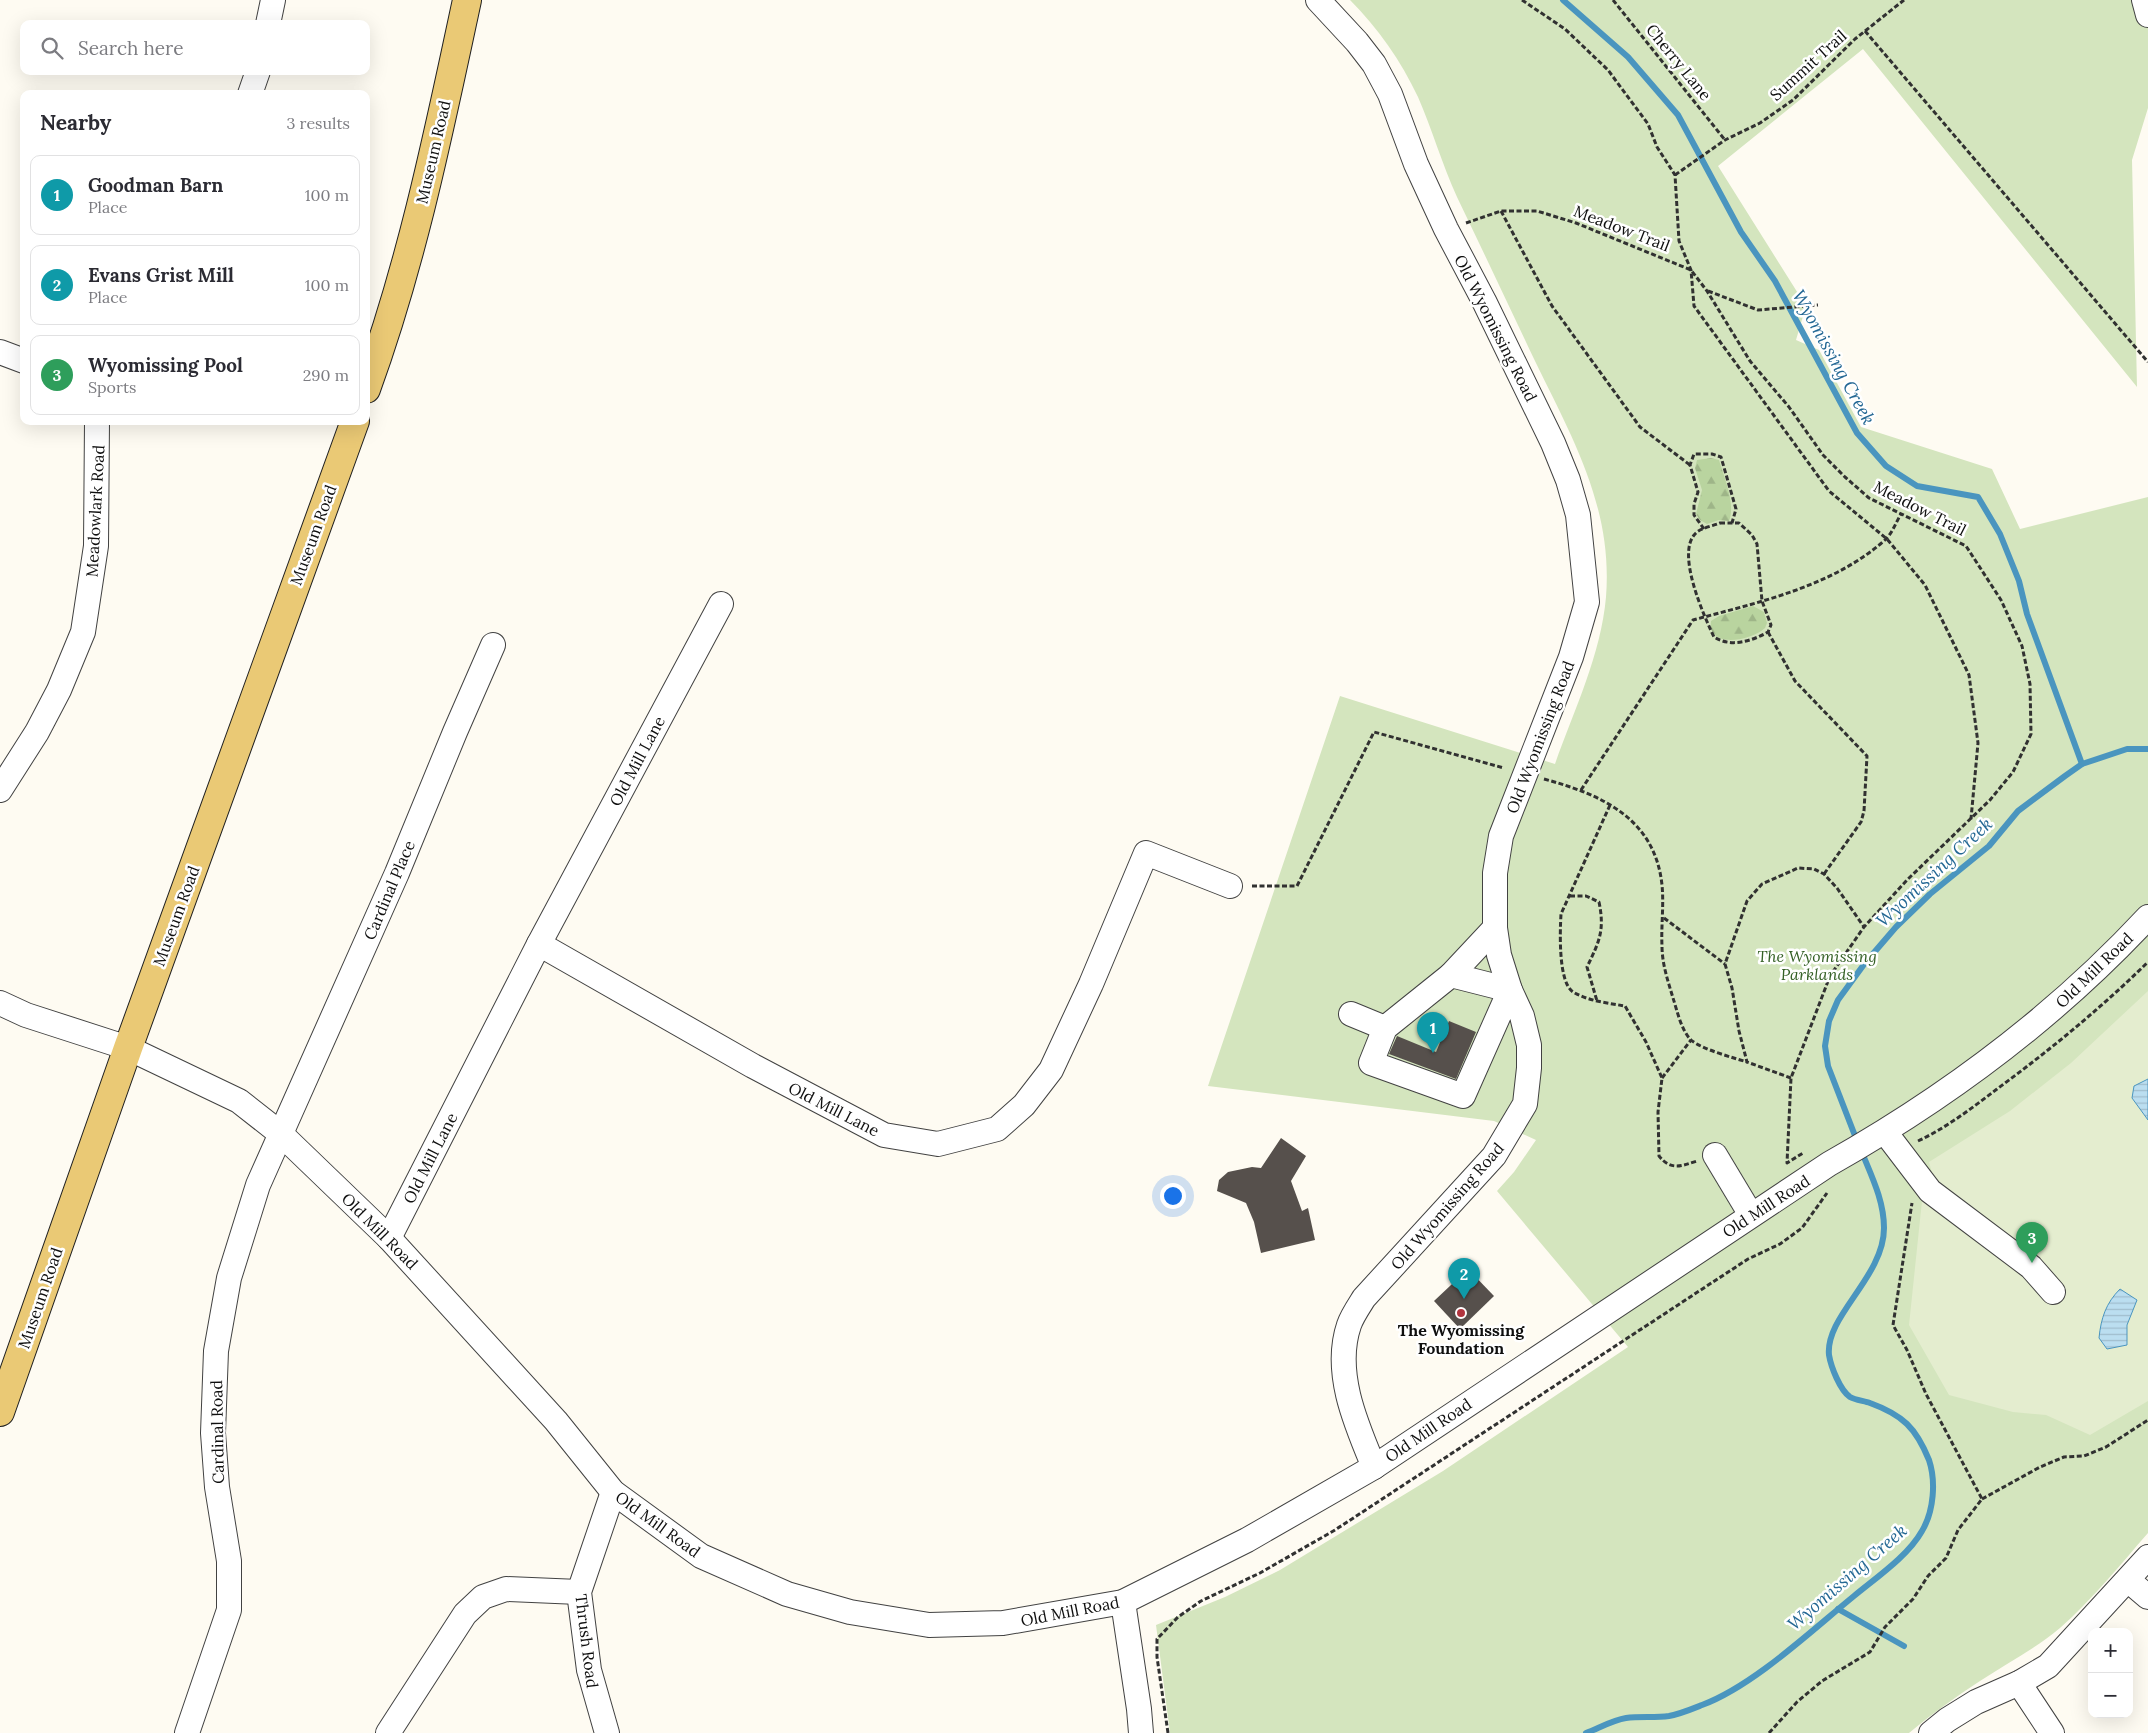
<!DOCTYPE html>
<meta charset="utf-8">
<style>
body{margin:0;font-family:Lora,serif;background:#f7f7f7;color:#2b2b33}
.controls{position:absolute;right:15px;bottom:15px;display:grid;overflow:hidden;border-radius:10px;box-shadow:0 5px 20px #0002}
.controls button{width:45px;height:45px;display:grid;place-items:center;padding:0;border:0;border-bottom:1px solid #e1e1e2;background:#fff;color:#2b2b33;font:25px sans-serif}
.you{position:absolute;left:1172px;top:1195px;width:18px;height:18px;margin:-12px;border:4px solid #fff;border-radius:50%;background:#1a73e8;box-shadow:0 0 0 8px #1a73e833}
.badge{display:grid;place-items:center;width:32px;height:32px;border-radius:50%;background:#0b8043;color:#fff;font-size:16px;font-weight:700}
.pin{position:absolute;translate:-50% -41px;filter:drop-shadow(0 1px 2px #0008)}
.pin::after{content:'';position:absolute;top:26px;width:18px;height:15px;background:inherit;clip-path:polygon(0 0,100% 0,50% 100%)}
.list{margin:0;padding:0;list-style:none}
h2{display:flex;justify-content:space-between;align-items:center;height:65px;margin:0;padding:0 20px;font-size:21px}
h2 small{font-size:16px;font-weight:400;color:#7c7c81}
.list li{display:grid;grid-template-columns:32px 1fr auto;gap:15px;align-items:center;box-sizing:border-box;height:80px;margin:0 10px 10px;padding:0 10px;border:1px solid #e1e1e2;border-radius:10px}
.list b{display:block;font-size:19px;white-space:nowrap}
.list p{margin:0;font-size:16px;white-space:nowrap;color:#7c7c81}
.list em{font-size:16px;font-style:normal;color:#7c7c81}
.icon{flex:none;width:28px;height:28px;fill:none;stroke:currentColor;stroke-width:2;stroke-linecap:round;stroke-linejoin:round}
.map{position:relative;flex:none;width:2148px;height:1733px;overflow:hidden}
.search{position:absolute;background:#fff;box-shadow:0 5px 20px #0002;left:20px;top:20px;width:350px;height:55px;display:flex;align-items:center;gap:12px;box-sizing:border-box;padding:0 18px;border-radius:10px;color:#7c7c81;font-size:19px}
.panel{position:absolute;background:#fff;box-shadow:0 5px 20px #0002;left:20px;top:90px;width:350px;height:335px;border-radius:10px}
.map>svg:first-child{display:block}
</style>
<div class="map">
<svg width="2148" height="1733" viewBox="0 0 2148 1733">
<defs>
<pattern id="forest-firs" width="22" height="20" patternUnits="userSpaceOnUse" patternTransform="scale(1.25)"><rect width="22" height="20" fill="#b9d49f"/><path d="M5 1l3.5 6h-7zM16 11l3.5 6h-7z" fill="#9eb588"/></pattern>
<pattern id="water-rules" width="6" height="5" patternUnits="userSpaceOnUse" patternTransform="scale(1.25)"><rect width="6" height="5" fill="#bbdef0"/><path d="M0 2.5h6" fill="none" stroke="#a0bdcd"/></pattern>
</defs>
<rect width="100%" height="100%" fill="#fefbf2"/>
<path fill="#d4e5be" d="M1350,0H2144L2148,15V108L2132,160L2137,387L1863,49L1718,166L1806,306L1796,340L1819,350L1861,427L1992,469L2020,529L2148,497V1533C2120,1565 2092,1600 2060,1628C2035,1649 2007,1663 1980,1681C1955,1697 1932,1714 1909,1733H1170L1156,1625L1225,1597L1280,1570L1443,1471L1628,1347L1497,1191L1514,1172L1536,1140L1494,1121L1208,1086L1340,696L1555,764C1574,710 1601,655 1606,597C1613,508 1573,439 1535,361C1509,306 1483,251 1457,197C1442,164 1432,129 1418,97C1401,61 1378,28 1350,0Z"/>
<g fill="url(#forest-firs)">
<path d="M1711,458L1719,460C1724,477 1736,504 1729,521L1719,520L1707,524L1700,520L1696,514L1702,490L1695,468L1697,460Z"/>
<path d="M1753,606L1764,612L1767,623L1765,628C1753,640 1707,650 1711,621L1719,616Z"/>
</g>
<polygon fill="#e4edcf" points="2148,991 2148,1401 2090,1435 2046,1415 2013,1412 1949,1395 1909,1325 1922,1201 1935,1184 1929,1162 2010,1111 2071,1063"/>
<g fill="url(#water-rules)" stroke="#4a95bf">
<polygon points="2148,1079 2148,1120 2132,1098 2134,1086"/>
<path d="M2120,1289L2137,1300L2127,1325V1345L2107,1349L2099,1338C2101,1318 2106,1303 2120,1289Z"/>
</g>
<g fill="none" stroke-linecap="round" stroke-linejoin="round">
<g stroke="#4a95bf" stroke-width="6">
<polyline points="1563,0 1628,57 1678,115 1741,232 1775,281 1857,433 1886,466 1917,486 1978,497 2000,534 2019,581 2027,614 2082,764"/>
<polyline points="1857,1141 1828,1066 1825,1046 1829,1021 1838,1000 1865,963 1896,927 1930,894 1989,846 2018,811 2065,776 2082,764 2127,749 2148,749"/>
<polyline points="1838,1609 1904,1646"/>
<path d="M1586,1733C1599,1728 1613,1720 1626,1718C1640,1716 1655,1718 1669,1716C1680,1714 1692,1709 1702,1705C1753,1686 1811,1631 1854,1596C1877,1577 1908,1556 1922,1531C1934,1511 1936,1481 1929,1460C1916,1428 1903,1415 1870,1403C1865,1401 1855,1400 1850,1397C1840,1390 1831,1367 1829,1355C1825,1316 1884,1277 1884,1228C1884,1200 1871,1175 1861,1150"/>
</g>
</g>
<g fill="#56504c">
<polygon points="1449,1021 1476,1032 1456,1079 1389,1054 1397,1036 1436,1052"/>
<polygon points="1281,1138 1306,1156 1291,1181 1302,1211 1308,1208 1315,1240 1261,1253 1254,1222 1246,1203 1217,1191 1219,1180 1228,1172 1252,1167 1261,1168"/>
<polygon points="1468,1269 1494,1296 1460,1329 1434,1301"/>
</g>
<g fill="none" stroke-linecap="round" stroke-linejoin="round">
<g stroke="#424242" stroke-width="26">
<g id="minor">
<path d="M1318,0L1357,42L1374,64L1390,94L1416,164L1446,229L1484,301L1553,443L1568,480L1578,515L1587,602L1571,657L1501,836L1495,873V928L1499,955L1510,990L1522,1016L1529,1045V1068L1525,1104L1494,1156L1364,1298C1359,1306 1352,1316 1349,1325C1333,1372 1356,1424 1374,1467"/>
<polyline points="2144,0 2148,15"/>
<polyline points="268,24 273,0"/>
<polyline points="250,94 258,71"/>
<polyline points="0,352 24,361"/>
<polyline points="0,790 37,732 59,690 83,632 96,546 97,421"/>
<polyline points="539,944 721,604"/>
<polyline points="1451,975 1495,928"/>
<path d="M0,1003L26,1015L128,1048L239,1101L281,1134L389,1238L556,1421L613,1492L701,1556L787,1594L850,1612L929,1625L1003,1623L1123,1602L1247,1540L1374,1467L1829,1164C1946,1098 2056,1016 2148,917"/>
<polyline points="1351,1014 1385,1028 1451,975 1510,990 1463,1096 1371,1063 1385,1028"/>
<polyline points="1885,1132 1930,1191 2031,1267 2053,1292"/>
<polyline points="1715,1155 1751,1215"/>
<polyline points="389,1238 539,944 753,1066 884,1135 938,1144 997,1129 1024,1105 1051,1070 1091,984 1146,853 1230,886"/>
<polyline points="2128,1580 2148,1597"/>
<polyline points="1123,1602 1139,1709 1141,1733"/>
<polyline points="2019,1683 2052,1733"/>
<polyline points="187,1733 229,1610 229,1561 217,1487 213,1433 216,1351 229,1278 258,1185 397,873 455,732 493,645"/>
<polyline points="388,1733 465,1614 483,1597 506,1589 579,1592"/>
<polyline points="607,1733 589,1670 579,1592 613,1492"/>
<polyline points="1931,1733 1947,1720 1976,1702 2019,1683 2048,1666 2148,1557"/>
</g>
</g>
<g stroke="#202020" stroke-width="30">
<g id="major">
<path d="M366,389C412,263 439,131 467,0"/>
<polyline points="0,1412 128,1048 355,421"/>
</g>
</g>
<g stroke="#313131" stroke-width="3" stroke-dasharray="5 2.5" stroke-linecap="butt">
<polyline points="1522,0 1565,29 1608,70 1648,124 1657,147 1675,175 1679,241 1691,270 1694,306 1829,491 1887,539 1925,585 1969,675 1978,743 1971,819"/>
<polyline points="1613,0 1725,140"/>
<polyline points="1865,31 2148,362"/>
<polyline points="1675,175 1725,140 1760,123 1793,100 1855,39 1904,0"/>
<polyline points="1501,211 1552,306 1640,427 1690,465"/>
<polyline points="1466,223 1501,211 1537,211 1576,223 1691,270 1707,291 1750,361 1789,407 1823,455 1845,477 1869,498 1966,546 2001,600 2022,646 2030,684 2031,734 2013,772 1990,800 1908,879 1864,927 1830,976 1791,1078 1787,1163 1803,1153"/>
<polyline points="1708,291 1758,310 1818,305"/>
<path d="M1720,523H1739L1752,535L1757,544L1762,601L1771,625L1768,632C1752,641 1731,648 1714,637C1704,616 1676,554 1695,534C1700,528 1713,526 1720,523Z"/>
<polyline points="1704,529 1694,515 1694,504 1698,492 1690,465 1694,454 1712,454 1721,457 1736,509 1732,523"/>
<polyline points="1768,632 1795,681 1867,756 1864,811 1861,822 1824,874"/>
<path d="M1544,779C1603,795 1655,819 1662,885C1664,906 1661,926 1662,946C1662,964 1668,981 1673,998C1677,1010 1681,1030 1691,1040C1701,1049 1734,1058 1747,1062"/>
<path d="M1581,790L1693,620C1759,602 1832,587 1885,540C1892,534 1896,522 1901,514"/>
<path d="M1610,805L1561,914C1560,931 1558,982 1573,992C1588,1001 1608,1003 1625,1006L1646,1042L1662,1078L1658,1112L1659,1156C1671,1171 1681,1166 1697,1161"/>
<polyline points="1252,886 1297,886 1374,732 1504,768"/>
<path d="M1570,896H1586L1599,902C1605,931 1599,942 1587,967L1597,1001"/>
<polyline points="1664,918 1725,964"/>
<polyline points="1662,1078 1691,1040"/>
<polyline points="1791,1078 1747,1062 1739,1031 1732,988 1725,964 1747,901 1762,884 1798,868 1814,869 1824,874 1837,888 1864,927"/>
<path d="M1918,1141C1946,1128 1972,1108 1997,1089C2050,1050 2101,1008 2148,962"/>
<polyline points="1982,1499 2040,1467 2064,1457 2084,1456 2106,1447 2148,1420"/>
<polyline points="1168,1733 1157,1657 1157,1639 1178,1617 1201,1601 1260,1573 1335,1530 1748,1259 1780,1244 1802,1228 1827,1193"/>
<polyline points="1769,1733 1797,1702 1822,1681 1870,1652 1885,1627 1913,1599 1928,1576 1946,1558 1958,1530 1982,1499 1926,1394 1907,1350 1893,1325 1912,1203"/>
</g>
<use href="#minor" stroke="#fff" stroke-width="24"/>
<use href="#major" stroke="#eac975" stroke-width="28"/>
</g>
<circle fill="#b1353f" stroke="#fff" stroke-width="2" cx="1461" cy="1313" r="5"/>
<g text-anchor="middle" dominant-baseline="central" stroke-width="5" stroke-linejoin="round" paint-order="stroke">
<g font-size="16" fill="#0f0f0f" stroke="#fff">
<text transform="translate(1679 62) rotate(51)">Cherry Lane</text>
<text transform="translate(1808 65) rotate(-42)">Summit Trail</text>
<text transform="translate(433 152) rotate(-77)">Museum Road</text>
<text transform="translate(1622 228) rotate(21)">Meadow Trail</text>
<text transform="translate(1496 328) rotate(63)">Old Wyomissing Road</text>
<text transform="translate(1920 508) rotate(27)">Meadow Trail</text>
<text transform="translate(95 511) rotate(-87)">Meadowlark Road</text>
<text transform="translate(313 535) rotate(-70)">Museum Road</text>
<text transform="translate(1540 737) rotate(-69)">Old Wyomissing Road</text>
<text transform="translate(637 761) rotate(-62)">Old Mill Lane</text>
<text transform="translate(389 890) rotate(-67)">Cardinal Place</text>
<text transform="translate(176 916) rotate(-70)">Museum Road</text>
<text transform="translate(2094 970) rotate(-44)">Old Mill Road</text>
<text transform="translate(834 1109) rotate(27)">Old Mill Lane</text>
<text transform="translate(430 1158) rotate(-63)">Old Mill Lane</text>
<text transform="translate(1447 1206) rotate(-49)">Old Wyomissing Road</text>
<text transform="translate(1766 1206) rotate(-33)">Old Mill Road</text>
<text transform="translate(380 1231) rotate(45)">Old Mill Road</text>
<text transform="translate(40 1298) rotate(-71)">Museum Road</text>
<text transform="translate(1428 1430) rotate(-34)">Old Mill Road</text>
<text transform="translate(217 1432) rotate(-91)">Cardinal Road</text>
<text transform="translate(658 1524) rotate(36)">Old Mill Road</text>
<text transform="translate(1070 1611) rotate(-11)">Old Mill Road</text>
<text transform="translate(587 1641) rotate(83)">Thrush Road</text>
</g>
<g font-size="16" font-style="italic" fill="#346025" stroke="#fff">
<text x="1817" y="956">The Wyomissing<tspan x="1817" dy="18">Parklands</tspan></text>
</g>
<g font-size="16" font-weight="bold" fill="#0f0f0f" stroke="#fff">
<text x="1461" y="1330">The Wyomissing<tspan x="1461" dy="18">Foundation</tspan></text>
</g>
<g font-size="18" font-style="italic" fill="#246894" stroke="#fff">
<text transform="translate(1834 357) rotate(61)">Wyomissing Creek</text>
<text transform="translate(1934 872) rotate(-43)">Wyomissing Creek</text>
<text transform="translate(1847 1577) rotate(-41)">Wyomissing Creek</text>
</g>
</g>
</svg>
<div class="controls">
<button>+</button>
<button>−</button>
</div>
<div class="you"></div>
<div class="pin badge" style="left:1433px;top:1053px;background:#0f9aa8">1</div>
<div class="pin badge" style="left:1464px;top:1299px;background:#0f9aa8">2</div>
<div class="pin badge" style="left:2032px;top:1263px;background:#2e9e5b">3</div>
<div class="search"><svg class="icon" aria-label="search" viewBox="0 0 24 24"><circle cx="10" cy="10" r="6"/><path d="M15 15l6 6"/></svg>Search here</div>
<section class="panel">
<h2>Nearby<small>3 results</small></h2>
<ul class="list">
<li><span class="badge" style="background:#0f9aa8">1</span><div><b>Goodman Barn</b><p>Place</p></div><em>100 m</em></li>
<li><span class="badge" style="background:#0f9aa8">2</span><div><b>Evans Grist Mill</b><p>Place</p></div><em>100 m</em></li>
<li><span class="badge" style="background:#2e9e5b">3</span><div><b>Wyomissing Pool</b><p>Sports</p></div><em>290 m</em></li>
</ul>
</section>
</div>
